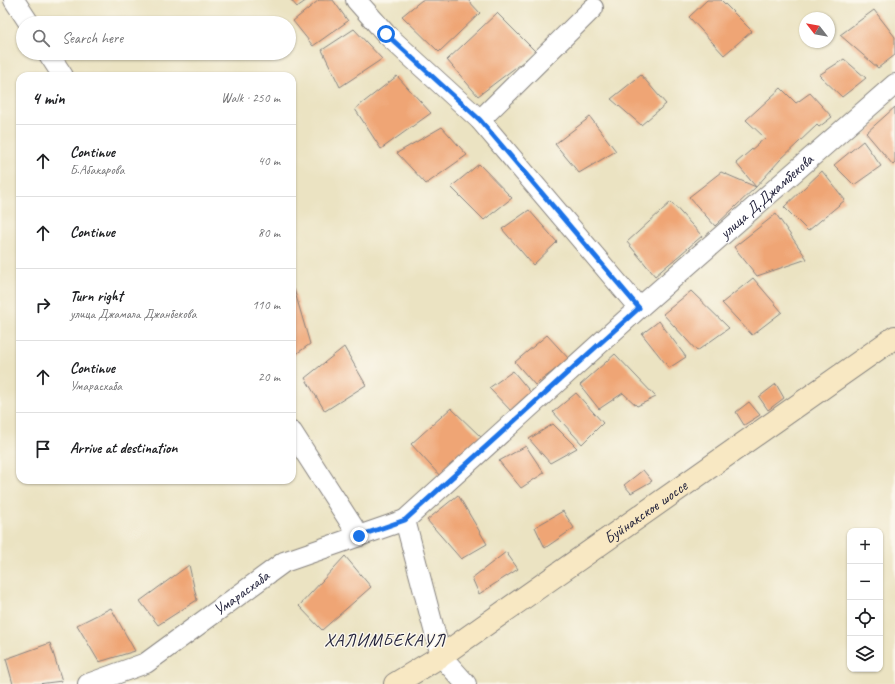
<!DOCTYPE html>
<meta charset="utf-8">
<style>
body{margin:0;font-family:Caveat,sans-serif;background:#f2f2f2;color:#202124}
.controls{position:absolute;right:12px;bottom:12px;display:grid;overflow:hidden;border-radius:8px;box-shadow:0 1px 3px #0004}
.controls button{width:36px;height:36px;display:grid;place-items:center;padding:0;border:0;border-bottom:1px solid #e0e0e0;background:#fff;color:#202124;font:20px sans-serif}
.compass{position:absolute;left:799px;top:12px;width:36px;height:36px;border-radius:50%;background:#fff;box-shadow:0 1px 3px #0004;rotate:301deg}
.stop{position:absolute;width:12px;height:12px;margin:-9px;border:3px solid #1a73e8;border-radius:50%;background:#fff}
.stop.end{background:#1a73e8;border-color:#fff;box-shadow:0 1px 4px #0008}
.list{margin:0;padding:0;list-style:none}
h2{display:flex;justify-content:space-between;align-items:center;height:52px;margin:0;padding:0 16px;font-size:17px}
h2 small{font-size:13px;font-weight:400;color:#757577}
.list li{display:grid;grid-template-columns:26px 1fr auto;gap:12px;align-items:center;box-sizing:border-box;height:72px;padding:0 16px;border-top:1px solid #e0e0e0}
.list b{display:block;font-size:15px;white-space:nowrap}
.list p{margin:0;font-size:13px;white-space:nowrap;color:#757577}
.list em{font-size:13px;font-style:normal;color:#757577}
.icon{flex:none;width:22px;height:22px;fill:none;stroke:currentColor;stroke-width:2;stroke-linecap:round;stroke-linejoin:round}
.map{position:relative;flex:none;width:895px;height:684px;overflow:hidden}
.search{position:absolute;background:#fff;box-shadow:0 1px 3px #0004;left:16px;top:16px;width:280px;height:44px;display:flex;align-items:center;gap:10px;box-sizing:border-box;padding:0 14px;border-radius:22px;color:#757577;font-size:15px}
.panel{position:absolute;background:#fff;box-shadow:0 1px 3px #0004;left:16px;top:72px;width:280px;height:412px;border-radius:12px}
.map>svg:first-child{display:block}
</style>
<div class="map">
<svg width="895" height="684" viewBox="0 0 895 684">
<rect width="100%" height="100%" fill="#fbf7ec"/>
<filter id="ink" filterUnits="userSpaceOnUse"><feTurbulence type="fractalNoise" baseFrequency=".025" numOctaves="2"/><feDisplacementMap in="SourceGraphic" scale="8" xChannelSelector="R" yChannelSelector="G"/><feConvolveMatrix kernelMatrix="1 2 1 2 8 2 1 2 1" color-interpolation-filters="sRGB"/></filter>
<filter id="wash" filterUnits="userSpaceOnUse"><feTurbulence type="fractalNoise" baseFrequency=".012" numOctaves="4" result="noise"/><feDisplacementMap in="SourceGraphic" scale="16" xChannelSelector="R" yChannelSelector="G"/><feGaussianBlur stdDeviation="0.9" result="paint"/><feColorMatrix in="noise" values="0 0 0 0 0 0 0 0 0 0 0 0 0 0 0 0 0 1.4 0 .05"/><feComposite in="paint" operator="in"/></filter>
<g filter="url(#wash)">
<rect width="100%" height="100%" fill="#ebe3c2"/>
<g id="blocks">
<g fill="#efa574">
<polygon points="291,0 307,0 297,7"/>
<polygon points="319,0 333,0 348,21 313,46 293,21"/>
<polygon points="422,0 468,0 480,13 439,52 402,16"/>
<polygon points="707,0 721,0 752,31 724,55 689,17"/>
<polygon points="874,10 895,37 895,55 878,68 840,35"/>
<polygon points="497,13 536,52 478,96 447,60"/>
<polygon points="354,29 382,59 340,87 322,50"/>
<polygon points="844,59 866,78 842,97 819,75"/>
<polygon points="641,75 666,104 641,125 611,99"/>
<polygon points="397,76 431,113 381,149 355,109"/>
<polygon points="781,88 796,103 810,93 832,117 819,127 817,125 780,160 756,187 715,226 689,197 721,172 756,187 736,163 765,138 746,120"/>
<polygon points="895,107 895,163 893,165 866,133"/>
<polygon points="590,117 616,151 579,173 555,144"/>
<polygon points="442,127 467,155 426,184 397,153"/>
<polygon points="863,141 881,166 854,185 834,165"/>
<polygon points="479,164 512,198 484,220 451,187"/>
<polygon points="822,171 845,200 808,231 784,207"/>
<polygon points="671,202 702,236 655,276 627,242"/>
<polygon points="529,210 557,242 533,265 502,229"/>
<polygon points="776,214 807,259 757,276 734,247"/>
<polygon points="753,278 782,312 752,335 722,303"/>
<polygon points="294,289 310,344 292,357 292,291"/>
<polygon points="691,291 729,328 697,351 663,314"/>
<polygon points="659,321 686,357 669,368 642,334"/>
<polygon points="547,335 569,359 535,385 515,362"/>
<polygon points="344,347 366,385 325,411 305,378"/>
<polygon points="615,354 656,397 637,406 623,393 599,409 580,385"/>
<polygon points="513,371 533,395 513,413 489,388"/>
<polygon points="776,384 784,398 768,410 759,397"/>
<polygon points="576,393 603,423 582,444 553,412"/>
<polygon points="749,402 760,415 744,425 736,412"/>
<polygon points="451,408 483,439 441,477 411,444"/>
<polygon points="553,424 577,448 550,463 529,439"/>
<polygon points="526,446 544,473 521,488 499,461"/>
<polygon points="643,470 652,481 631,493 624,485"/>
<polygon points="458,495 487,544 461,559 427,520"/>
<polygon points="563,511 574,528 545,548 535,527"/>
<polygon points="506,552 518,569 479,594 472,578"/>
<polygon points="345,556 371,587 322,630 299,606"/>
<polygon points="189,565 197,600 158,625 140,601"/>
<polygon points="111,608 135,651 99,662 77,625"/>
<polygon points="50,643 62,681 38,684 13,684 6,659"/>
</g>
</g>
</g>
<g filter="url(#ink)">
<use href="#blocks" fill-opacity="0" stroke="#86827e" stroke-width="1"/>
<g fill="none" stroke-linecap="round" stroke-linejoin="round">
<g stroke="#86827e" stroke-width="22">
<g id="street">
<polyline points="14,0 29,23"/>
<polyline points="356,0 386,34 480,120 639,308"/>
<polyline points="48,53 63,76"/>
<polyline points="480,120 593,8"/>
<polyline points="292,432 359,536"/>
<polyline points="405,520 441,656 466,684"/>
<path id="s1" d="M88,684L146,663L284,562L405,520L639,308L895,84"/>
</g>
</g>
<g stroke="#86827e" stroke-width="24">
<g id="secondary">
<path id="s2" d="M395,684L441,656L895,337"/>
</g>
</g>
<use href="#street" stroke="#fff" stroke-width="20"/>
<use href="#secondary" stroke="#f8e8c3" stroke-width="22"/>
</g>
</g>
<g fill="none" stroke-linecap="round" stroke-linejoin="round" filter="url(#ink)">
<polyline stroke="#1a73e8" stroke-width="5" points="359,536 405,520 639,308 480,120 386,34"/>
</g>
<g text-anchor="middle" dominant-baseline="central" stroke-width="3" stroke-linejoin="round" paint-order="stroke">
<g font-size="16" fill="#22223b" stroke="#fbf7ec">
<text stroke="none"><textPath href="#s1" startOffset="846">улица Д.Джамбекова</textPath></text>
<text stroke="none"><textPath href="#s2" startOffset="304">Буйнакское шоссе</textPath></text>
<text stroke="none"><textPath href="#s1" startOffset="180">Умарасхаба</textPath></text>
</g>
<g font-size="18" letter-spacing="1" fill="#22223b" stroke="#fbf7ec">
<text x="385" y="640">ХАЛИМБЕКАУЛ</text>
</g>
</g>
</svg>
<div class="controls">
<button>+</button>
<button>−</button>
<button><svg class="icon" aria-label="locate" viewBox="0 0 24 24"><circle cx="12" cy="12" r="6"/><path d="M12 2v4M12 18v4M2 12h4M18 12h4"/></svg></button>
<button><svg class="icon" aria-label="layers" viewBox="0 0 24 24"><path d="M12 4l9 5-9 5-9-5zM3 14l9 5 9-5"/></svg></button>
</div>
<svg class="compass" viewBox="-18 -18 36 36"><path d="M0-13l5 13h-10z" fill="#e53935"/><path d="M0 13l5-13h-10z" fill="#757577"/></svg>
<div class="stop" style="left:386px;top:34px"></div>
<div class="stop end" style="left:359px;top:536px"></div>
<div class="search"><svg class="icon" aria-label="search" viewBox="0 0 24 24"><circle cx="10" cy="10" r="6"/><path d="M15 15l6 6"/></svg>Search here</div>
<section class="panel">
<h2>4 min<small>Walk · 250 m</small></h2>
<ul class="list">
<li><svg class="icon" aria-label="ahead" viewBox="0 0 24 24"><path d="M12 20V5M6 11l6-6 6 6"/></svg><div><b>Continue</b><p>Б.Абакарова</p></div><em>40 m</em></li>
<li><svg class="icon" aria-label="ahead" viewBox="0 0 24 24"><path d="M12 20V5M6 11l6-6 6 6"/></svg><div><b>Continue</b></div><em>80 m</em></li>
<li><svg class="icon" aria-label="right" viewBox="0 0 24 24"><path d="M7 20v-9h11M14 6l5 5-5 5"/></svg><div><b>Turn right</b><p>улица Джамала Джанбекова</p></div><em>110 m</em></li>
<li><svg class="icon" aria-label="ahead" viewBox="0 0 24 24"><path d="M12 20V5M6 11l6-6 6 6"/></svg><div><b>Continue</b><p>Умарасхаба</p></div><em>20 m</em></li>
<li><svg class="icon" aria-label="arrive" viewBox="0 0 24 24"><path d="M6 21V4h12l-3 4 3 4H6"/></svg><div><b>Arrive at destination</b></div></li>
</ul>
</section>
</div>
